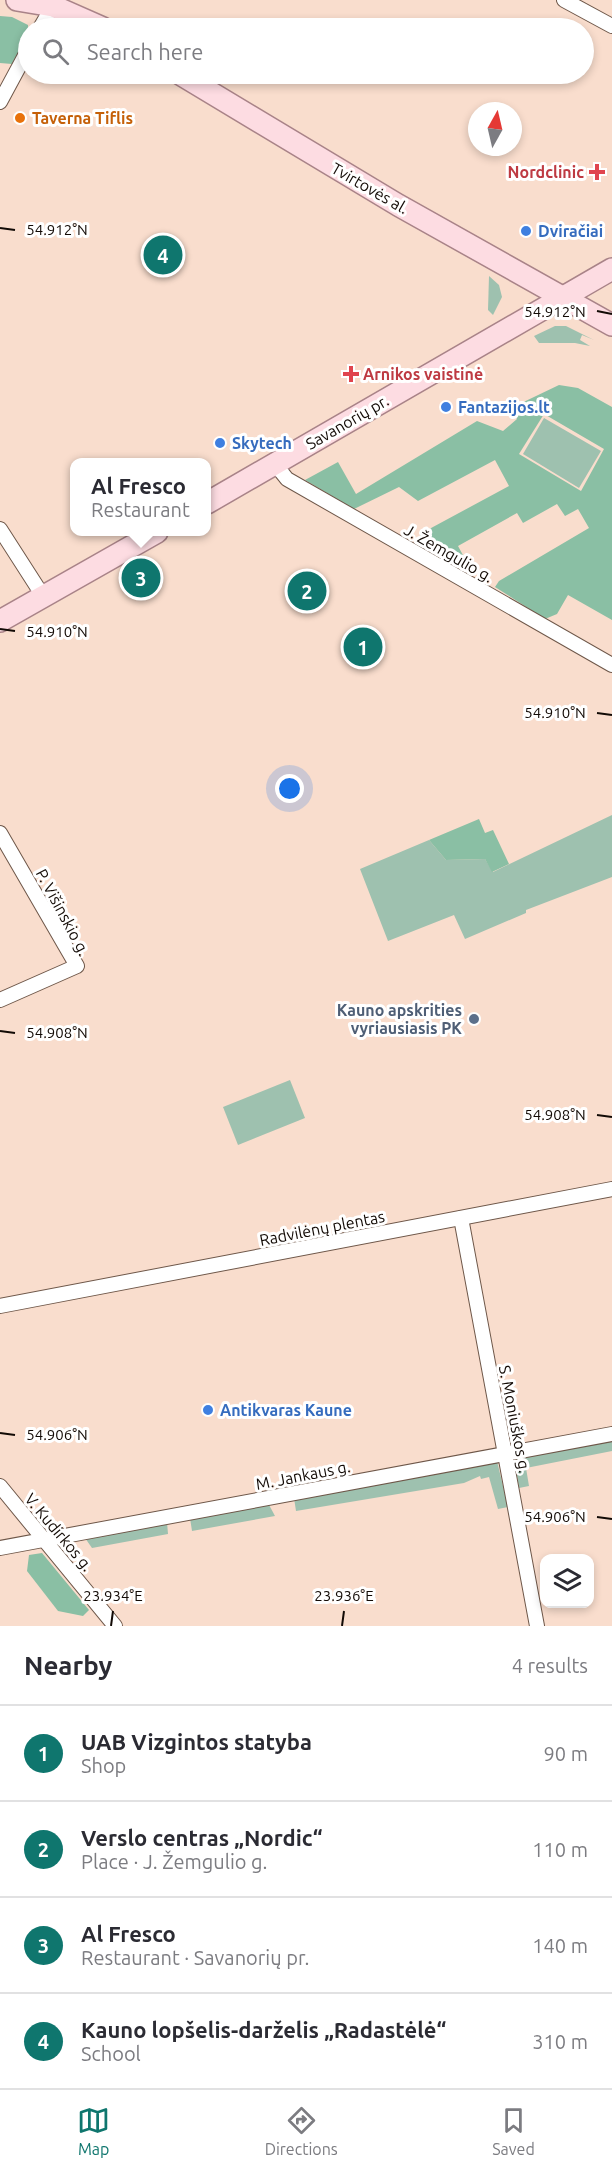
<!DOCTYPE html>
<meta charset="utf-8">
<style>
body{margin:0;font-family:Ubuntu,sans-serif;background:#f7f7f7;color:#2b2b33}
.controls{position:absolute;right:18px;bottom:18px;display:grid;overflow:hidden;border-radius:12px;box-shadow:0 3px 9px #0003}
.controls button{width:54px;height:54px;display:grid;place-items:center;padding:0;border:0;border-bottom:2px solid #e1e1e2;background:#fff;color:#2b2b33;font:30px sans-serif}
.compass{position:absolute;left:468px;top:102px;width:54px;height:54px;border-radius:50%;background:#fff;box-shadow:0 3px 9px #0003;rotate:8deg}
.you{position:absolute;left:290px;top:789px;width:21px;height:21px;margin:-15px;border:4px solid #fff;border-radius:50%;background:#1a73e8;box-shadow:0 0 0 9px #1a73e833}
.badge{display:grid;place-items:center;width:39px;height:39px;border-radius:50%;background:#0f766e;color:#fff;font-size:20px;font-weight:700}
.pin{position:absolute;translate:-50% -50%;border:3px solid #fff;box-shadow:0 2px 6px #0006}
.popup{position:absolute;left:70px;top:458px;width:141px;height:78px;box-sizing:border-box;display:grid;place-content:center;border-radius:12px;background:#fff;filter:drop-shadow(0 2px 4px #0005);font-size:20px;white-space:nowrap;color:#7c7c81}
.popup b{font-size:22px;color:#2b2b33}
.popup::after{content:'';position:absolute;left:50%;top:100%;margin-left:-12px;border:12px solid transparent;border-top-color:#fff}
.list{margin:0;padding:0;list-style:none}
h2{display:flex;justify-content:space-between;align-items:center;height:78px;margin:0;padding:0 24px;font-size:26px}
h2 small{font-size:20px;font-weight:400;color:#7c7c81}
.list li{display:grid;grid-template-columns:39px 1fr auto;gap:18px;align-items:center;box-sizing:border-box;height:96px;padding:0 24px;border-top:2px solid #e1e1e2}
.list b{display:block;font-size:22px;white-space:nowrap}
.list p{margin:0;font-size:20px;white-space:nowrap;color:#7c7c81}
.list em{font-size:20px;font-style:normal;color:#7c7c81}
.icon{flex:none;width:33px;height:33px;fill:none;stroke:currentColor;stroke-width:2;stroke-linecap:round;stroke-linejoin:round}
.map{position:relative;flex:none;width:612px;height:1626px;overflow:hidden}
.search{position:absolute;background:#fff;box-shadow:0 3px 9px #0003;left:18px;right:18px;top:18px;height:66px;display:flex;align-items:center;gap:15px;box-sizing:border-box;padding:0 21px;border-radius:33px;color:#7c7c81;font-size:22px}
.sheet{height:462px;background:#fff}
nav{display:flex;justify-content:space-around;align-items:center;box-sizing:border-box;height:84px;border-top:2px solid #e1e1e2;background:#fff;font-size:16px;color:#7c7c81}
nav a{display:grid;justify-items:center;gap:3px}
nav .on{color:#0f766e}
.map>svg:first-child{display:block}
</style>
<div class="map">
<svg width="612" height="1626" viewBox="0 0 612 1626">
<rect width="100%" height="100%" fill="#f9ddcd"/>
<g fill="#9ec1af">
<polygon points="489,276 499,285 502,297 493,315 488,310"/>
<polygon points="555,326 566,326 594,340 582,335 580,340 590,346 575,343 539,343 534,336"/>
<polygon points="544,418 601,451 579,488 523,454"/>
<polygon points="612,815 612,877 526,910 526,913 465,939 454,915 388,941 360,869 429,840 446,860 485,859 493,872"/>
<polygon points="290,1080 305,1118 238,1145 223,1107"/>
<polygon points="612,1438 612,1451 526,1468 529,1486 519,1488 514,1458"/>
<polygon points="497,1461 508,1507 498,1509 489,1477 481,1479 480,1476 464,1483 296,1511 294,1498"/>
<polygon points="268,1503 275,1516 192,1531 190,1518"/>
<polygon points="167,1522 168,1534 92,1548 85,1538"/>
</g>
<g fill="#8abfa4" fill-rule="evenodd">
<polygon points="0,16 12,17 28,25 28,35 12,64 0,63"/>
<path d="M559,385L578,388L612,407V620L568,595L557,614L545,619L495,587L499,581L589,528L578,509L565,516L557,504L523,523L517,513L458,546L464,557L454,563L423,548L420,534L509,486L495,460L418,501L399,487L354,509L305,480L338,462L356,494L477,421L503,431L517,419L511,408ZM544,414L604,449L581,491L519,454Z"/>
<polygon points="479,819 485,833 493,830 509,864 492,872 485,859 446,860 429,840"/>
<polygon points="42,1553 89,1610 83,1616 58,1611 27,1571 29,1555"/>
</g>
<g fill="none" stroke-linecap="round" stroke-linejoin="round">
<g stroke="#6e5749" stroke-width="16">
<g id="minor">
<polyline points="564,0 612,26"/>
<polyline points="40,28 53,6"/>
<polyline points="0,102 28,50"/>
<polyline points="275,464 287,479 612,665"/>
<polyline points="0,529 43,596"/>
<polyline points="0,833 77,966 0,1000"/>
<polyline points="461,1218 537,1626"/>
<polyline points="0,1306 612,1189"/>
<polyline points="0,1486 115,1626"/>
<polyline points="0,1548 612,1434"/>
</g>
</g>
<g stroke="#a98388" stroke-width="24">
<g id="primary">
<polyline points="17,0 53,6 103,28"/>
<polyline points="180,74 398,205 612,325"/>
<polyline points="207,503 612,269"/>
<polyline points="0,621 157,532"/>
</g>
</g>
<use href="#minor" stroke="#fff" stroke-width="14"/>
<use href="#primary" stroke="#fddce2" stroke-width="21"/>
</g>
<path fill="none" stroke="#120a05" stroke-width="2" d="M0,228L15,230M597,311L612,314M0,629L15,631M597,713L612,715M0,1031L15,1033M597,1115L612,1117M0,1433L15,1435M597,1517L612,1519M111,1626L113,1611M342,1626L344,1611"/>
<circle fill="#e8710a" stroke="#fff" stroke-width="2" cx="20" cy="118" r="6"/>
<g fill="#e0444e" stroke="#fff" stroke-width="2">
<path d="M594 163h6v6h6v6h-6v6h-6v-6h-6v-6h6z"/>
<path d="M348 365h6v6h6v6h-6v6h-6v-6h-6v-6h6z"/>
</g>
<g fill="#3f7fe0" stroke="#fff" stroke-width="2">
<circle cx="526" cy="231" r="6"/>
<circle cx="446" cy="407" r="6"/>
<circle cx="220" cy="443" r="6"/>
<circle cx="208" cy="1410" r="6"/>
</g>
<circle fill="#5c6f8a" stroke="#fff" stroke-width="2" cx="474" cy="1019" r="6"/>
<g text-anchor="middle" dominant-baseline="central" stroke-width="6" stroke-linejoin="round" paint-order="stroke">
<g font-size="16" font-weight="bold" fill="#c56008" stroke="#fff" text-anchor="start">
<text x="32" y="118">Taverna Tiflis</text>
</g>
<g font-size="16" font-weight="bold" fill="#be3a42" stroke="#fff" text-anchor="end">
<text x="584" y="172">Nordclinic</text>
<text x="363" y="374" text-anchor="start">Arnikos vaistinė</text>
</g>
<g font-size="16" fill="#120a05" stroke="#fff">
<text transform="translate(370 188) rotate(30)">Tvirtovės al.</text>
<text transform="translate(347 422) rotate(-30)">Savanorių pr.</text>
<text transform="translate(449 553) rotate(30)">J. Žemgulio g.</text>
<text transform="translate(63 912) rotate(62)">P. Višinskio g.</text>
<text transform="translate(322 1228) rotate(-11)">Radvilėnų plentas</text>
<text transform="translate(515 1419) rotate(79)">S. Moniuškos g.</text>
<text transform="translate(303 1475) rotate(-11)">M. Jankaus g.</text>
<text transform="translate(59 1532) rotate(50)">V. Kudirkos g.</text>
</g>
<g font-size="16" font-weight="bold" fill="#366cbe" stroke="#fff" text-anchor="start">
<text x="538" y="231">Dviračiai</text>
<text x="458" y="407">Fantazijos.lt</text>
<text x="232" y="443">Skytech</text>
<text x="220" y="1410">Antikvaras Kaune</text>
</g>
<g font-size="16" font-weight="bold" fill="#4e5e75" stroke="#fff" text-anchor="end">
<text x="462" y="1010">Kauno apskrities<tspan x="462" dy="18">vyriausiasis PK</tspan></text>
</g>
</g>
<g font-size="15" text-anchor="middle" fill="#120a05" stroke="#fff" stroke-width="6" stroke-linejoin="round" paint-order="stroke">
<text x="57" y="235">54.912°N</text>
<text x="555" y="317">54.912°N</text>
<text x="57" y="637">54.910°N</text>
<text x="555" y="718">54.910°N</text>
<text x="57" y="1038">54.908°N</text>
<text x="555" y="1120">54.908°N</text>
<text x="57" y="1440">54.906°N</text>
<text x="555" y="1522">54.906°N</text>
<text x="113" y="1601">23.934°E</text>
<text x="344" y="1601">23.936°E</text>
</g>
</svg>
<div class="controls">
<button><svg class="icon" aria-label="layers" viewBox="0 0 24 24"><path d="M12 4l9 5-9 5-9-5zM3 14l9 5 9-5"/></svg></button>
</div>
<svg class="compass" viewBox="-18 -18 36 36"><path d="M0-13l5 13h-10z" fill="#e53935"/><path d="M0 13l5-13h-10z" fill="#7c7c81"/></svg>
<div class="you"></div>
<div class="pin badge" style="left:363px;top:647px">1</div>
<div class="pin badge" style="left:307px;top:591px">2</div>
<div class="pin badge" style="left:141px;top:578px">3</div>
<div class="popup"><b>Al Fresco</b>Restaurant</div>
<div class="pin badge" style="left:163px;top:255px">4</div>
<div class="search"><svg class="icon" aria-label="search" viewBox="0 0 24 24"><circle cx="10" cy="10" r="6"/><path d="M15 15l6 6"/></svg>Search here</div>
</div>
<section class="sheet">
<h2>Nearby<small>4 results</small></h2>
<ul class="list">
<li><span class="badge">1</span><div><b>UAB Vizgintos statyba</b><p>Shop</p></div><em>90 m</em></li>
<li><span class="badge">2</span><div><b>Verslo centras „Nordic“</b><p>Place · J. Žemgulio g.</p></div><em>110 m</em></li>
<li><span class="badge">3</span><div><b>Al Fresco</b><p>Restaurant · Savanorių pr.</p></div><em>140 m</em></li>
<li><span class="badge">4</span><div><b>Kauno lopšelis-darželis „Radastėlė“</b><p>School</p></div><em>310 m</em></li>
</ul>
</section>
<nav>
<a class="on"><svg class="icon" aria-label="map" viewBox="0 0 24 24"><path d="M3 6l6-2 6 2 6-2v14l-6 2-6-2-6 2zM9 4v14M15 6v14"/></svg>Map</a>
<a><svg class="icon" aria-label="directions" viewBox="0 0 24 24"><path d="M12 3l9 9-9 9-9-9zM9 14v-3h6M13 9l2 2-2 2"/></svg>Directions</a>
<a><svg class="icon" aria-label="saved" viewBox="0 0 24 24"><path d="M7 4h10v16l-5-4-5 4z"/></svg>Saved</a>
</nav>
